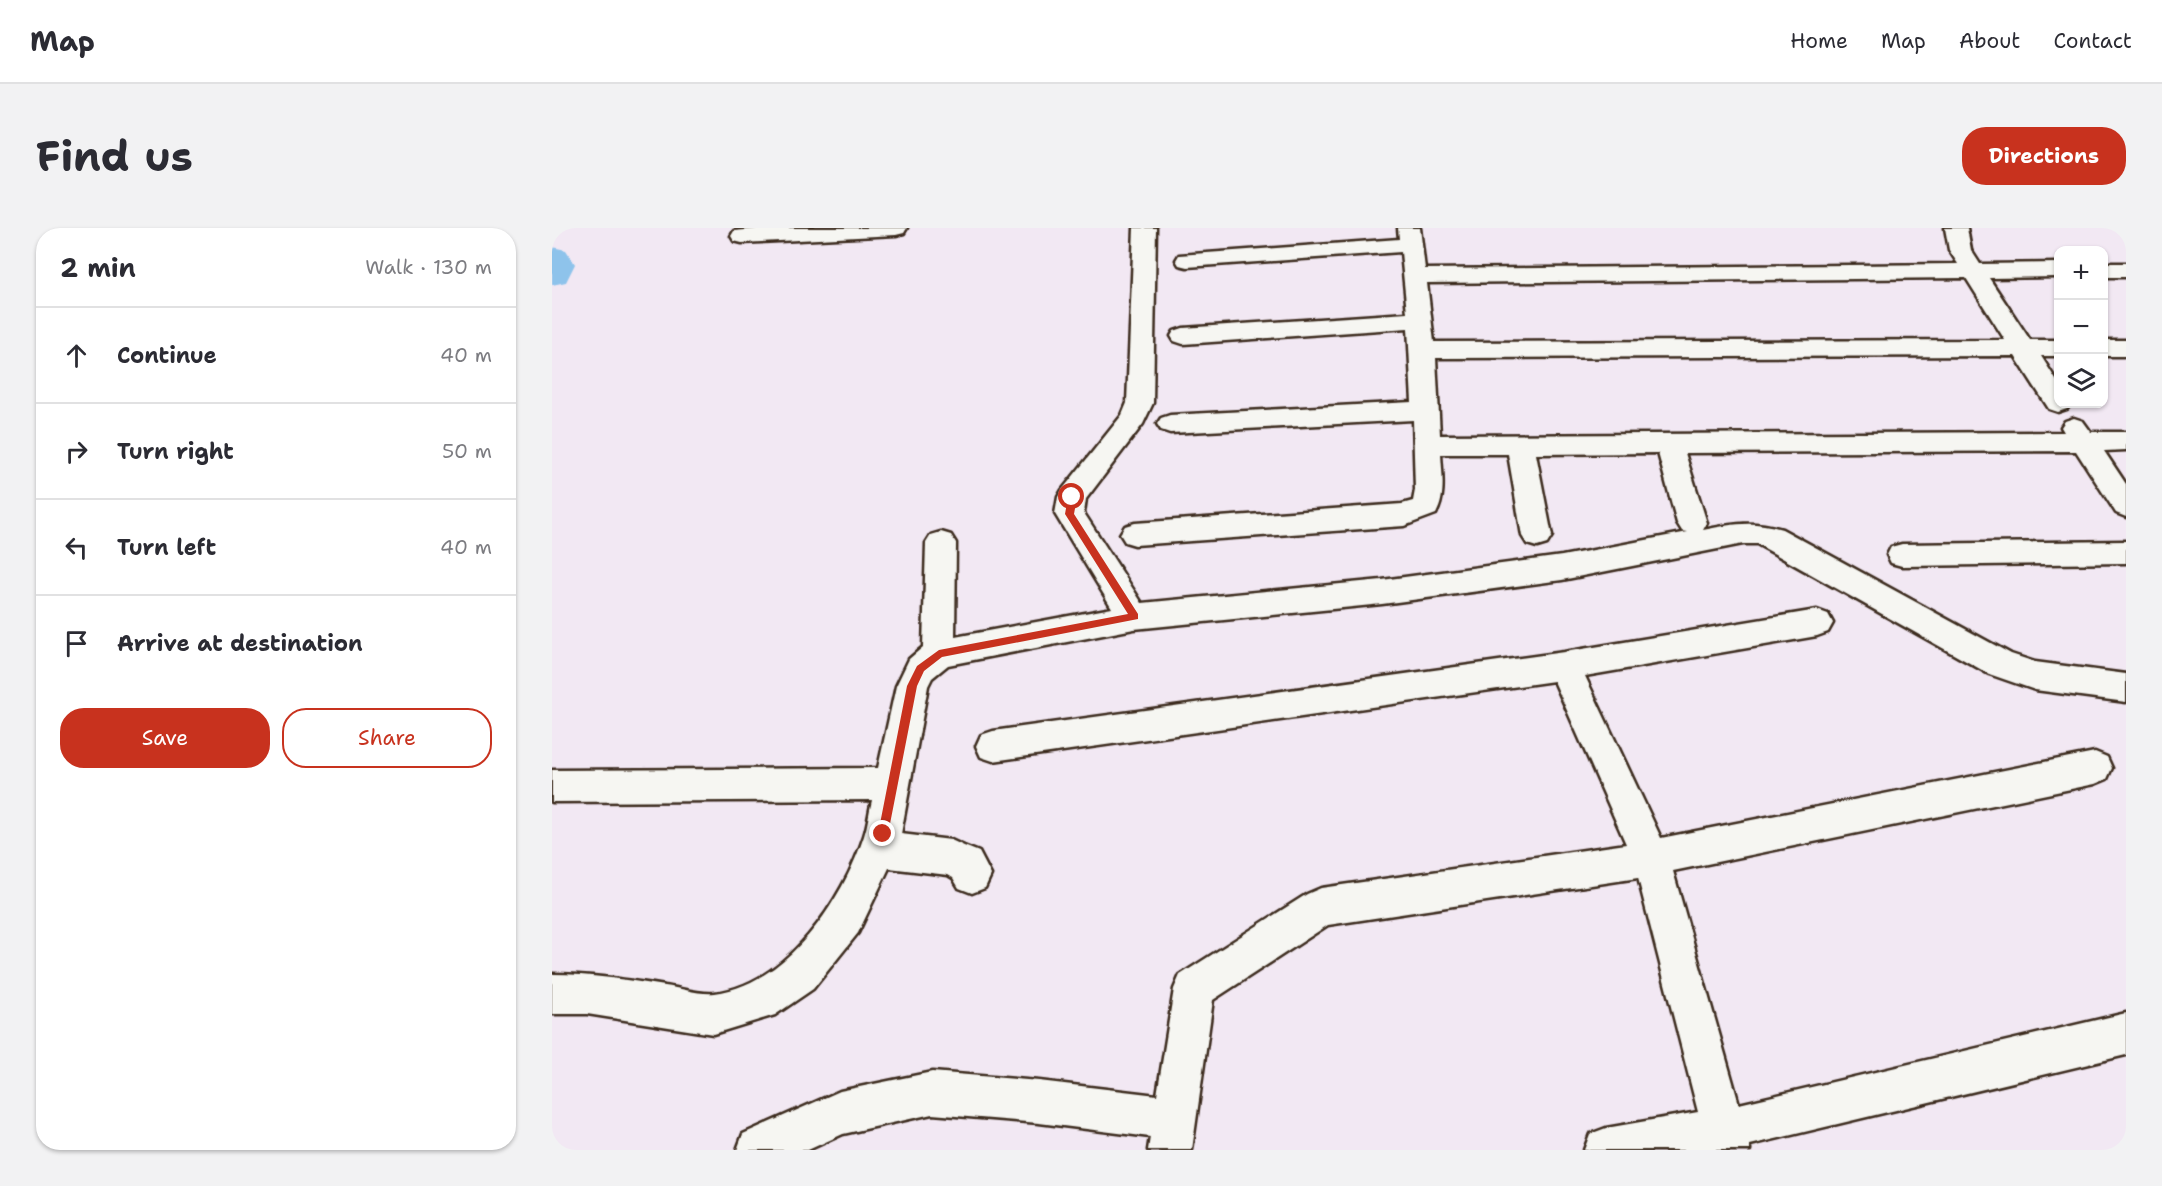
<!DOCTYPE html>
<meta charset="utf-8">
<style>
body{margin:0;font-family:"Shantell Sans",sans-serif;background:#f2f2f3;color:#2b2b33}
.controls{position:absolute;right:18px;top:18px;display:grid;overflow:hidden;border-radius:12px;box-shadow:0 2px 4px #0004}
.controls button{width:54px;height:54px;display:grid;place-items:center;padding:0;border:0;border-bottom:2px solid #e1e1e2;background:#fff;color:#2b2b33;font:30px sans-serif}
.stop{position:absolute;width:18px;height:18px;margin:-14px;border:4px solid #c8321e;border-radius:50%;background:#fff}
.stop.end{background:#c8321e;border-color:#fff;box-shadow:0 2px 6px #0008}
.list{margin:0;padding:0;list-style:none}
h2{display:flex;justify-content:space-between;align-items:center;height:78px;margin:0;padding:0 24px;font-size:26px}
h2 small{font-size:20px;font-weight:400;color:#7c7c81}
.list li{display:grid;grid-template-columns:39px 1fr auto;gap:18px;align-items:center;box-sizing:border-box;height:96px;padding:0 24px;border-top:2px solid #e1e1e2}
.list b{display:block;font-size:22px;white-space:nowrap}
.list em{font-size:20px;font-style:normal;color:#7c7c81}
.actions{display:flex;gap:12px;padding:18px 24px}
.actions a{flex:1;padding:14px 0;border:2px solid #c8321e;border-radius:24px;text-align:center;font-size:21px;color:#c8321e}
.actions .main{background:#c8321e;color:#fff}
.icon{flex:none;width:33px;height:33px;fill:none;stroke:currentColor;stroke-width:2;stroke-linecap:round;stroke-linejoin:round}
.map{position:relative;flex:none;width:1574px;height:922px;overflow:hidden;border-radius:24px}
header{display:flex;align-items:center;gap:36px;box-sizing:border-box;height:84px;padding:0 30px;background:#fff;border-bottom:2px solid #e1e1e2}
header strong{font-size:28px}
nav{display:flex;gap:33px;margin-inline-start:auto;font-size:21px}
.intro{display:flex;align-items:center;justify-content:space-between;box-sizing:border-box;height:144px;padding:0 36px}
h1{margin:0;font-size:42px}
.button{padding:15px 27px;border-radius:24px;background:#c8321e;color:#fff;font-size:21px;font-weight:700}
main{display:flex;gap:36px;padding:0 36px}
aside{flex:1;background:#fff;border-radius:24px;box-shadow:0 2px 4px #0004}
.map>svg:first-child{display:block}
</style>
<header>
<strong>Map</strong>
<nav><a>Home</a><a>Map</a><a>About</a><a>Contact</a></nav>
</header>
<div class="intro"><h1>Find us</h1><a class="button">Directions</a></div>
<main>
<aside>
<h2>2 min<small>Walk · 130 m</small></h2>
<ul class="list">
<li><svg class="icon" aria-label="ahead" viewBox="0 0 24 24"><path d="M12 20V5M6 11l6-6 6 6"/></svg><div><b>Continue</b></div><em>40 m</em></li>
<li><svg class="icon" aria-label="right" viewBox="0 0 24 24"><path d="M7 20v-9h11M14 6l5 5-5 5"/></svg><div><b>Turn right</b></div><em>50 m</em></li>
<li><svg class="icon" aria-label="left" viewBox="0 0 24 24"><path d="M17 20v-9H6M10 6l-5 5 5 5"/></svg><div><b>Turn left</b></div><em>40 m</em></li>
<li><svg class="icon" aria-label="arrive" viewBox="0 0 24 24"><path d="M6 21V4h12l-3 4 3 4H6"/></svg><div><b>Arrive at destination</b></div></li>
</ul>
<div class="actions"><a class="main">Save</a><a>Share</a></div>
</aside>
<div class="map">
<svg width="1574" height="922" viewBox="0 0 1574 922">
<rect width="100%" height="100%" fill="#f2e8f3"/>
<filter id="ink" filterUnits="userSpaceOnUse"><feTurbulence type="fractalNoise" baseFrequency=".0167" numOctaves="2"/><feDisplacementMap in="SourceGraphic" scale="12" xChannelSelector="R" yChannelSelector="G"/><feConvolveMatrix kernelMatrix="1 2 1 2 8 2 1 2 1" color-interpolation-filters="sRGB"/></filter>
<g filter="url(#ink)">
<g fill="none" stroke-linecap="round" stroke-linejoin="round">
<polygon fill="#8ec3eb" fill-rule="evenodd" points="0,19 14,22 23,36 14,54 0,57"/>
<g stroke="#3b2a1e" stroke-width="5">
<g id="minor">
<polygon points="216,0 355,0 352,5 344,7 190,15 182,13 179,8 182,3"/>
<path d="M582,0H604L601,175L591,196L534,271L532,285L590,375L830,352L1010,328L1136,304L1130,303L1125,295L1106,225L984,226L1000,308L995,316L985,319L975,316L970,308L956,226H889C890,246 894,268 884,286L852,298L583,317L573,314L568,306L573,298L583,295L850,276L861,273L863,262L861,192L618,205L609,202L605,196L609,190L618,187L860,174L856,100L631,116L622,113L619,108L622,103L631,100L855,85L849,24L635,39L627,37L624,32L627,27L847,11L846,0H868L873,41L1406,36L1397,22L1393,0H1415L1419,22L1428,36L1506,35V49L1437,50L1478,112H1506V128H1489L1506,155V176H1519L1515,181L1506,184L1497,181L1463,128L884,130L888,207L1512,204L1509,199L1513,193L1522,190L1531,193L1539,204H1574V222L1552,223L1574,256V289L1564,285L1524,223L1133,225L1155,295L1151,302C1182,296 1199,292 1230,301L1459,426L1483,434L1574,446V474L1483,462L1437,446L1205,316H1191L1010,352L830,376L582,401L396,437L380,450L376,458L349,606L399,612L412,618L427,624L439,647L433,660L420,665L407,660L401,650L396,647L337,640L306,705L261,761L223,787L161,806L35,786H0V746C38,746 75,752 113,758C128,760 148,767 163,765C235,756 291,672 312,608C316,596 317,584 320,572L0,574V542L326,540L344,458L357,431L371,419L374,315L379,307L389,304L399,307L404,315L403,409L560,380L503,286L506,269L510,262L570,187L575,175ZM1414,50L1453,112L882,114L875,55Z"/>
<rect x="1552" y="35" width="22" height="14"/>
<rect x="1552" y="112" width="22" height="16"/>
<polygon points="1574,313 1574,335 1350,338 1339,335 1335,327 1339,319 1350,316"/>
<polygon points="1265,382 1276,386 1281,395 1276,404 1265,408 1033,448 1109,610 1543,524 1555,529 1560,540 1555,551 1543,556 1121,643 1187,876 1574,785 1574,827 1198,917 1198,922 1032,922 1038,906 1054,900 1146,884 1086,650 776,697 661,772 640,922 596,922 598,909 487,895 380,886 291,906 256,922 185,922 191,906 288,863 380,844 487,853 605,867 622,761 628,747 755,666 769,660 1074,616 1002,453 441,533 429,529 424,518 429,507 441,503 1012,424"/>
</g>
</g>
<use href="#minor" fill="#f6f6f2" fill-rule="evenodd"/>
</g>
</g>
<polygon fill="#c8321e" points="520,266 525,269 522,286 586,386 586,391 390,429 372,443 365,458 336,606 331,611 327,610 326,606 355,458 365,438 387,422 576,386 513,286 516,269"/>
</svg>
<div class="controls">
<button>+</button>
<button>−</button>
<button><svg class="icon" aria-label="layers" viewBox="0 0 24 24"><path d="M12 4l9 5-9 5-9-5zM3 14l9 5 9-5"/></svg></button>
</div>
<div class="stop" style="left:520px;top:269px"></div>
<div class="stop end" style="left:331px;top:606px"></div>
</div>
</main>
